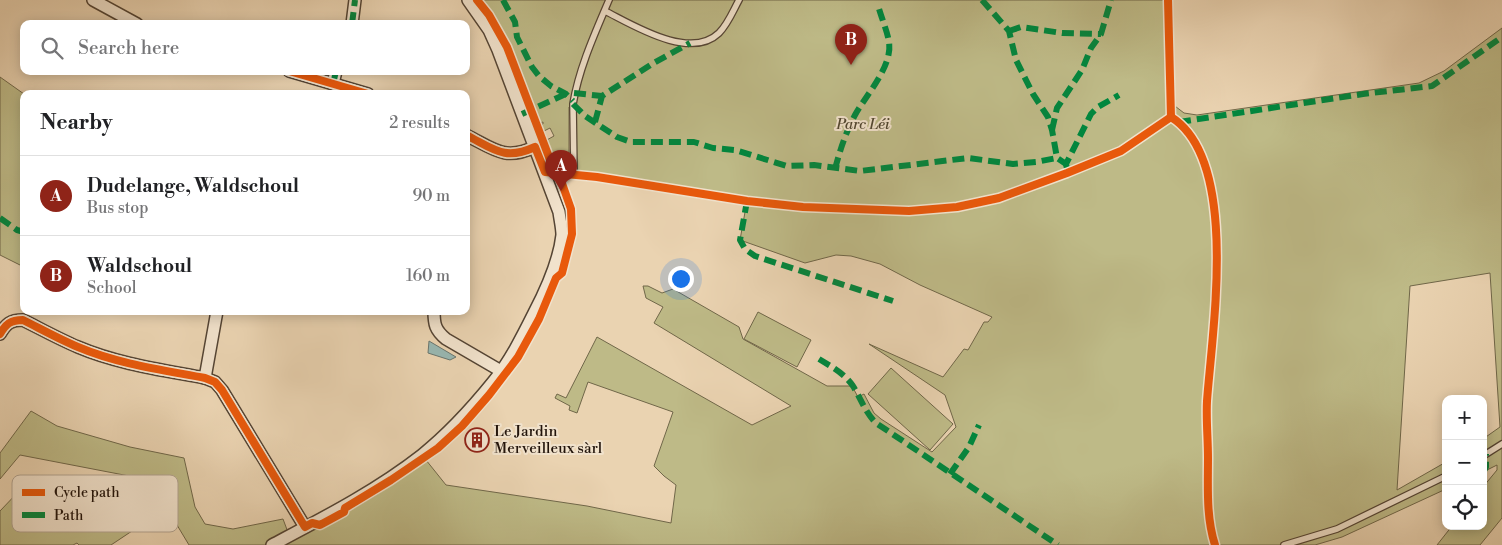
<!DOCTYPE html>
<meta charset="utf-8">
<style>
body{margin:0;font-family:"Libre Bodoni",serif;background:#f2f2f2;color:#202124}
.controls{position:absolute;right:15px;bottom:15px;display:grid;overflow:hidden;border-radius:10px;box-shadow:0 2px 12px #0003}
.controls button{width:45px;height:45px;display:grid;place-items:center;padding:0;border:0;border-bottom:1px solid #e0e0e0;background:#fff;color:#202124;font:25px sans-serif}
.you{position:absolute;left:680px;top:278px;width:18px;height:18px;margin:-12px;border:4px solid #fff;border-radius:50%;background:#1a73e8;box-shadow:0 0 0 8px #1a73e833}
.badge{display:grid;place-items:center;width:32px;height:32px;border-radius:50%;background:#8f2418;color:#fff;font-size:16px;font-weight:700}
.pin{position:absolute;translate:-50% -41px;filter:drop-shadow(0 1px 2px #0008)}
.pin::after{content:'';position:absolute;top:26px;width:18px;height:15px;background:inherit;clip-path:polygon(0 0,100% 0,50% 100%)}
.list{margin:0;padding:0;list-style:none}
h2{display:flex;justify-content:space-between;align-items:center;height:65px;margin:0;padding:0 20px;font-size:21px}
h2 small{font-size:16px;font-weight:400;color:#757577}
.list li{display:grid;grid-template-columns:32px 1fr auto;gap:15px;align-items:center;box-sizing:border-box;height:80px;padding:0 20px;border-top:1px solid #e0e0e0}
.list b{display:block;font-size:19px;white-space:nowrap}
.list p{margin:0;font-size:16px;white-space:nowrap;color:#757577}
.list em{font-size:16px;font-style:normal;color:#757577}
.icon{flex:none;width:28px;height:28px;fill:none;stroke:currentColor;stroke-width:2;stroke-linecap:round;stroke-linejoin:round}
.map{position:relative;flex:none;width:1502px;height:545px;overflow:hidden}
.search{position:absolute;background:#fff;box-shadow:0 2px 12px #0003;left:20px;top:20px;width:450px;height:55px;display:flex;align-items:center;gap:12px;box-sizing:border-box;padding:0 18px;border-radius:10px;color:#757577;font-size:19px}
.panel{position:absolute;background:#fff;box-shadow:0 2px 12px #0003;left:20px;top:90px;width:450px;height:225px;border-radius:10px}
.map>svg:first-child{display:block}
</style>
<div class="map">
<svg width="1502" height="545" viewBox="0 0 1502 545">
<rect width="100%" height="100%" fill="#ead3b1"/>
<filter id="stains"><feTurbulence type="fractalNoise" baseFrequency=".004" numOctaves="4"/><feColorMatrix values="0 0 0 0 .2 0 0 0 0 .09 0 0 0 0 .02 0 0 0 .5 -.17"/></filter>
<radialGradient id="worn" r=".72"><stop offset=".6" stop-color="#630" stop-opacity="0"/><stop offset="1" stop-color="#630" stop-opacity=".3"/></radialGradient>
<g fill="#beba87" stroke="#706749">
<path d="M477,0H1168L1171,103L1184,113L1197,115L1419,83L1444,71L1502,28V518L1480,545H1437L1452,526H1483V487L1497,470V465L1483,472V439L1500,427L1490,273L1410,286L1397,490L1446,462V489L1342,537L1315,545H189L150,480L20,455L0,479V453L31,411L57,426L130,447L184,458L195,507L205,524L233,529L283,519L289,535L422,455L446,485L587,506L671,523L676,485L664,476L654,466L673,412L588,382L577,413L569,410L570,406L555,398L557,394L566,398L597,337L752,425L791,406L654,323L663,307L646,298L643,286H648L662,293L673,289L739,327L743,339L827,386H852L858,397L864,394L874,413L881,419L932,452L956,427L945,395L869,344L943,377L964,349L968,350L984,322H988L992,317L920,285L880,264L851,256L836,255L805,263L740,240L747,201L574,174L573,105L569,107V161L564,166L559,167L554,164L545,141L554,136L550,128L542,132L539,125L543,124V122L536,124C520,81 506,36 477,0Z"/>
<polygon points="0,77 24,94 24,267 0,255"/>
<polygon points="758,312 811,340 797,367 744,339"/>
<polygon points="891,368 953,424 930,450 868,394"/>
<polygon points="20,490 39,516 59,524 84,515 135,529 111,545 79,545 77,543 73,545 0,545 0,511"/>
</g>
<polygon fill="#98b7b1" stroke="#69766f" points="429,341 456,357 450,360 428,353"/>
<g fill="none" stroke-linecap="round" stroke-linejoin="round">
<g stroke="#544434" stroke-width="8">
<g id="service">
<path d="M605,11C633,25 690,61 719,33C728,24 733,11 739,0"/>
<path d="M1171,117C1240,160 1212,331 1207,401C1206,420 1208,439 1208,458C1208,487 1206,517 1215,545"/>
<polyline points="545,172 597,177"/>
<path d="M574,174L573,104C579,68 595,33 609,0"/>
<polyline points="1483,456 1502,444"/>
<polyline points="1284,545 1337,529 1446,476"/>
</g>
</g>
<g stroke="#544434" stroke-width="14">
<g id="minor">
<polyline points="93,0 137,24"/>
<polyline points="352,24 355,0"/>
<polyline points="289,71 368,94"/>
<polyline points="333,84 336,71"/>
<path d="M466,135C494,149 504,161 535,147"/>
<path d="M434,311C434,324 435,330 446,339L501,371"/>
<path d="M0,334C6,324 10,320 23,320C41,329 59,339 78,347C118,364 163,370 205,378L215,382L222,390L305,527"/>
<polyline points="205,378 217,311"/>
<path d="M272,545C323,518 376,491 422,455C448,434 472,408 493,382C510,361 522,337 534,313C546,290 559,262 562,235C562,228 560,220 559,212L498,50L489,30L468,0"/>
</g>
</g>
<use href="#service" stroke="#f1e2cc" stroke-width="5.5"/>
<use href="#minor" stroke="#f1e2cc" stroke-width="11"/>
<g stroke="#00873e" stroke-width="6" stroke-dasharray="12 6" stroke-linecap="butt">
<polyline points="503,0 515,22 517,37 532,67 539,76 551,86 566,94 573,101"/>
<polyline points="982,0 1009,31 1016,60 1033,94 1048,117 1052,130 1057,158 1066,164"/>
<polyline points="352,24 355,0"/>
<polyline points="1009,31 1021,27 1062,33 1101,34"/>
<polyline points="333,84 336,71"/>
<polyline points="574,93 602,96"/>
<polyline points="573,104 585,116 617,137 631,142 694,142 713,148 735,150 787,166 814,165 860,171 968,158 1013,164 1036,162 1057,158"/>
<polyline points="522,114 566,94"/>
<polyline points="595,122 602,96 652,64 690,43"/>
<polyline points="1179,122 1363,94 1432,86 1502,37"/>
<polyline points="1052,130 1057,108 1082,70 1091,48 1101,34 1111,0"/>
<path d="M835,169C840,150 846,132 855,115C866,95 893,66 889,42C887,30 881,17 878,5"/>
<polyline points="1067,169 1066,164 1091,114 1098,107 1119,95"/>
<polyline points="747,201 740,240 745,249 755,256 893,301"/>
<polyline points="0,218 17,230 24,232"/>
<path d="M819,359C832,367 844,373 853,386C861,399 865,412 876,423L1058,545"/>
<polyline points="1483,473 1486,467 1486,454"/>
<polyline points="950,474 969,447 979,425"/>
</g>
<g stroke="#f1e2cc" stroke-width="11">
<g id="cycleway">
<polyline points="1168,0 1171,117"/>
<polyline points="289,71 368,94"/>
<path d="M1171,117C1240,160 1212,331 1207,401C1206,420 1208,439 1208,458C1208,487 1206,517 1215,545"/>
<path d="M466,135C494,149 504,161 535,147L545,172L597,177L747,201L803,207L909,211L957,207L999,198L1067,173L1121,151L1171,117"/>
<path d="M0,334C6,324 10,320 23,320C41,329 59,339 78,347C118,364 163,370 205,378L215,382L222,390L305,527L312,523L320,525L344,512L345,508L391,480L438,448L462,426L489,395L518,357L539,319L556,278L562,273L572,234L571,209L558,172L552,165L507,47L489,15L477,0"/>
</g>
</g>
<use href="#cycleway" stroke="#e8590c" stroke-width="8"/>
</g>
<defs>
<g id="building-ring" transform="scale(1.25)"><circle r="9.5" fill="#f1e2cc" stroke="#8f2418" stroke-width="1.5"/><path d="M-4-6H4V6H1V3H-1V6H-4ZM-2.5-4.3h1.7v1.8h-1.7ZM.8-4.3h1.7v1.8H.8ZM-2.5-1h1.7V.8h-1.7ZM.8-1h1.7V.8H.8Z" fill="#8f2418"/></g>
</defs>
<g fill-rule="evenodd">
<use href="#building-ring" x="477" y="440"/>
</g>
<g text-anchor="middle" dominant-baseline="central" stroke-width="4" stroke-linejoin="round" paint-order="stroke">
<g font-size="15" font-style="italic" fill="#514630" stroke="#f1e2cc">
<text x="863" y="124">Parc Léi</text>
</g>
<g font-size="15" fill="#22140b" stroke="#f1e2cc" text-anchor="start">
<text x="494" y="431">Le Jardin<tspan x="494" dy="17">Merveilleux sàrl</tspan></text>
</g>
</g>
<rect x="12" y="475" width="166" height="57" rx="8" fill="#f1e2cc" stroke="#b3a492" stroke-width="1"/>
<rect x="22" y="489" width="23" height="7" fill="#e8590c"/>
<rect x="22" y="512" width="23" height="6" fill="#00873e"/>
<g font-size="14" fill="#22140b">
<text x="54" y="497">Cycle path</text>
<text x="54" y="520">Path</text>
</g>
<rect width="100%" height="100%" filter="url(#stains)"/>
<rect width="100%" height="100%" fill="url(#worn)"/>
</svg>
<div class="controls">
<button>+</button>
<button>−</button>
<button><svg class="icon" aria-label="locate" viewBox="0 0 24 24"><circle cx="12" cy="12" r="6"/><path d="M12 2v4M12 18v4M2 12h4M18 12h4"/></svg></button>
</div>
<div class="you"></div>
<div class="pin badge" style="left:561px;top:191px">A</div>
<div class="pin badge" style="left:851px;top:65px">B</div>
<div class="search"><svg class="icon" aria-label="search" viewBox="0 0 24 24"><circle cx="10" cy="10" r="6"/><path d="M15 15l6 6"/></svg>Search here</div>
<section class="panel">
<h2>Nearby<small>2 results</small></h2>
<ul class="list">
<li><span class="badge">A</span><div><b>Dudelange, Waldschoul</b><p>Bus stop</p></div><em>90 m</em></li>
<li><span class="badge">B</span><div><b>Waldschoul</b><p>School</p></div><em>160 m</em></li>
</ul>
</section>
</div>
